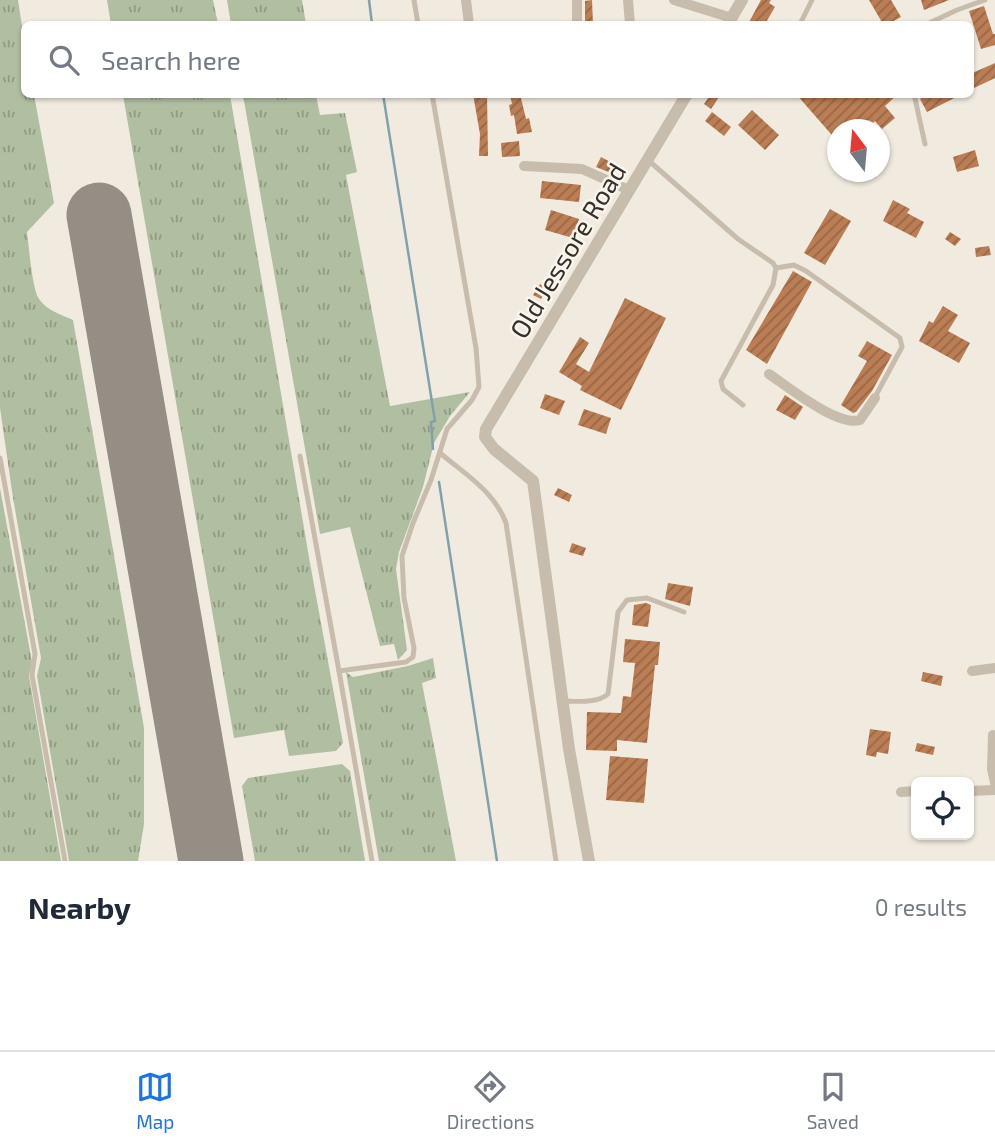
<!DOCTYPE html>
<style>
body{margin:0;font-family:"Exo 2",sans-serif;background:#f6f6f7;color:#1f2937}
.controls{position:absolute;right:21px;bottom:21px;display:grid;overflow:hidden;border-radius:10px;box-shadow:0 2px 5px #0004}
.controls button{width:63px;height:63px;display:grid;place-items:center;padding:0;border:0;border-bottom:2px solid #e0e1e3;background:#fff;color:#1f2937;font:35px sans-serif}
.compass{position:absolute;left:827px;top:119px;width:63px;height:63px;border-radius:50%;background:#fff;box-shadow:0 2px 5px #0004;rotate:344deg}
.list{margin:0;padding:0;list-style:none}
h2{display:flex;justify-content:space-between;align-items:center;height:91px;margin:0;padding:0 28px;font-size:30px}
h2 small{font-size:23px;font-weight:400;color:#747a83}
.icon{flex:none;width:38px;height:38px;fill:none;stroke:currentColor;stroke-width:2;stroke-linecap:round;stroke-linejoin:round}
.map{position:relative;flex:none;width:995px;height:861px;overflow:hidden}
.search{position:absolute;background:#fff;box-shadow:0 2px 5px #0004;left:21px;right:21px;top:21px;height:77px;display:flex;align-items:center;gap:18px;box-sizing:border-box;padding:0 24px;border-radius:10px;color:#747a83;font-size:26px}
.sheet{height:189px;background:#fff}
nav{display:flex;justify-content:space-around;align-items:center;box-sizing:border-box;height:98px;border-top:2px solid #e0e1e3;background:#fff;font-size:19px;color:#747a83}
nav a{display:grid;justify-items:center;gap:4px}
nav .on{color:#1a73e8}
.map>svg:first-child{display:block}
</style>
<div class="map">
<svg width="995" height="861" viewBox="0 0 995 861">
<defs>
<pattern id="grass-tufts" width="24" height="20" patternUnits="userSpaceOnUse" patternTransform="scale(1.75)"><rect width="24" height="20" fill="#b0bea1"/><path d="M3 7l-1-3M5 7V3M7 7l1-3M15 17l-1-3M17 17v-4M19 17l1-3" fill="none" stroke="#909b83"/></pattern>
<pattern id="building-hatch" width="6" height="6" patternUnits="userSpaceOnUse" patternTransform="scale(1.75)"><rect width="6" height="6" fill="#ba7d54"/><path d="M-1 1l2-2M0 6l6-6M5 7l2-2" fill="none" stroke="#986746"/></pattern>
</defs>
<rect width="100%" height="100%" fill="#f1ebdf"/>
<g fill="url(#grass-tufts)">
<path d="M0,0H18L24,39V94L34,95L54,203L27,232C29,246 32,289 39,299C46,310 62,315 73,320L144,728V824L138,861H69L37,676L41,658L13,498L0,408Z"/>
<polygon points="107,0 213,0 218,24 111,24"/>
<polygon points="227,0 302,0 306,24 231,24"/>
<polygon points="123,95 230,95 310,563 343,743 336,751 289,756 284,730 234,738"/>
<polygon points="243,95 316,95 320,115 345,113 357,172 346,175 390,406 470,392 450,416 434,443 423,487 399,552 396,569 407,650 398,660 394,644 380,646 350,527 320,534"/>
<polygon points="0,488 32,662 29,676 61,861 0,861"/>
<polygon points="433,658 436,678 422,683 456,861 379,861 346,672 353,677 408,666"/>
<polygon points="342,764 350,771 365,861 255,861 242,786 248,778"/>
</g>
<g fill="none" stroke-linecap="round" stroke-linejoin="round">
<g stroke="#81a2ab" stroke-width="2.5">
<polyline points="369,0 372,24"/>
<polyline points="383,94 435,421 431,422 433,449"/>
<polyline points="439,482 497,861"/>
</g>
<polyline stroke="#948e84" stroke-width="26" points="192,861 198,834 200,793"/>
<polyline stroke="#948e84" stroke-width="65" points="99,215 211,861"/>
</g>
<g fill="url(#building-hatch)">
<polygon points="592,0 593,24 585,24 585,1"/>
<polygon points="761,0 771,0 769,3 775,7 765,24 748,24"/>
<polygon points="869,0 891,0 901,17 888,24 883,24"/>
<polygon points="921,0 949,0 924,10"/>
<polygon points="984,6 993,34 995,34 995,45 981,49 969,11"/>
<polygon points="995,63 995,78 970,90 970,74"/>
<polygon points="473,94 487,94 488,156 479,156 480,134"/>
<polygon points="510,94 520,94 526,119 529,118 532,132 517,134 514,115 511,116 509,105 512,104"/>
<polygon points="711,94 721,94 711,109 704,104"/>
<polygon points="796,94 898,94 885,106 895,118 882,129 875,121 865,130 837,130 837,141"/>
<polygon points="930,94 962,94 927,112 920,99"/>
<polygon points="752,110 779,135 765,150 738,125"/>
<polygon points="712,112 731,127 724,136 705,121"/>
<polygon points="519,141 520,156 502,157 501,143"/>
<polygon points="975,150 979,166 957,172 953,157"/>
<polygon points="601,157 616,165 611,173 596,167"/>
<polygon points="542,181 581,185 579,202 540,198"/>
<polygon points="893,200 910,209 907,213 924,222 916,238 883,221"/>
<polygon points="830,209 851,221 825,265 804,253"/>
<polygon points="551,210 579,219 573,238 545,230"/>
<polygon points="950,232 961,239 955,246 945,239"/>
<polygon points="989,246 991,255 976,257 975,248"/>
<polygon points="793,271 812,282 767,364 746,350"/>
<polygon points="540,284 547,288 541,299 533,295"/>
<polygon points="625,298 666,318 621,410 580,390 582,386 559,372 580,337 589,343 576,364 589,372"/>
<polygon points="943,306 958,315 948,331 970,343 959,363 919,341 929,321 933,323"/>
<polygon points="867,341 892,355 872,391 856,412 853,413 841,405 867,361 858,356"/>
<polygon points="545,394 565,401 559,415 540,408"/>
<polygon points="785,395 803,407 795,420 776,410"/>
<polygon points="584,409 611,418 606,434 578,425"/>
<polygon points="558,488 572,495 569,502 554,495"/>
<polygon points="572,543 586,548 583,556 569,552"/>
<polygon points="668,583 693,587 690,606 665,599"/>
<polygon points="646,603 651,605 648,627 632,625 634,605"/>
<polygon points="625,639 660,642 658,665 655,665 647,743 617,740 617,751 586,750 587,712 621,713 623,696 631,697 635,663 623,662"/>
<polygon points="923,672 943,676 941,686 921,681"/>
<polygon points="870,729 891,732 888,754 877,752 876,757 866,755"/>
<polygon points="917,743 935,747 933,755 915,751"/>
<polygon points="610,756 648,759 644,803 606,800"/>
</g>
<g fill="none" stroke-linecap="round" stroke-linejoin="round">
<g stroke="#c8bdac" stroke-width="5">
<polyline points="414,0 418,24"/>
<polyline points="800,24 812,0"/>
<polyline points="927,24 957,10 985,0"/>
<polyline points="914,94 925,144"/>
<polyline points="648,160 738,239 773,263 776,268 773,285 721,381 723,389 743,405"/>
<polyline points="776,268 794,265 806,271 900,338 902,347 875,397"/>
<path d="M440,453C465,474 494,491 506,523L556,861"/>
<polyline points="300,456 339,671"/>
<polyline points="0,458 35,654 32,675 65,861"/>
<path d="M562,701C576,701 597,704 608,694L618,612L627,600L647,598L684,612"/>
<polyline points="372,861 339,671 406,662 413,657 414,648 404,598 402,556 413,523 431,480 447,429 472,400 479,387 476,348 432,94"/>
</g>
<g stroke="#c8bdac" stroke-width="10">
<polyline points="466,0 469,24"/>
<polyline points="628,0 630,24"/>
<polyline points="674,0 732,18"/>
<polyline points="577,24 577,0"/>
<polyline points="524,166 582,169 629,190"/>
<path d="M769,374C788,387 838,427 860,420L875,398"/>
<polyline points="972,671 995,668"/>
<polyline points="993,735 992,769 995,783"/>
<polyline points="969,791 995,790"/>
<polyline points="901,792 916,791"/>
</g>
<g stroke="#c8bdac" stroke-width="12">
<polyline points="728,24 742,0"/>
<polyline points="589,861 569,749 533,481 494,449 485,437 486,429 687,94"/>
</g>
</g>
<g text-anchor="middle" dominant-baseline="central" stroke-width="5" stroke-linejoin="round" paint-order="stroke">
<g font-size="26" fill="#37302a" stroke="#f8f5ec">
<text transform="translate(567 250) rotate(-59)">Old Jessore Road</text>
</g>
</g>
</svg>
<div class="controls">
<button><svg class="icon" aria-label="locate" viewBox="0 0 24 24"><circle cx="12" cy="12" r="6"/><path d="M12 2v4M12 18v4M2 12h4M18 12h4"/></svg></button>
</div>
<svg class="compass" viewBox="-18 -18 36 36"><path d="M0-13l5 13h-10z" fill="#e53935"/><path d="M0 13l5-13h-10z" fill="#747a83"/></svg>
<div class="search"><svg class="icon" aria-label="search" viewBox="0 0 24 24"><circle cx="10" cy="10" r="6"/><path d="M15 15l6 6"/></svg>Search here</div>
</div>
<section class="sheet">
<h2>Nearby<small>0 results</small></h2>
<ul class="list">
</ul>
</section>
<nav>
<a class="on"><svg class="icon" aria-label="map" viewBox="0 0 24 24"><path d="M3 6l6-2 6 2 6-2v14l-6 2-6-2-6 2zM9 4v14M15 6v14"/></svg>Map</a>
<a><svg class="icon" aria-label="directions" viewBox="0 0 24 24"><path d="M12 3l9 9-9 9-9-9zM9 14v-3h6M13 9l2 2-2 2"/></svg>Directions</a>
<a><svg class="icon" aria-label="saved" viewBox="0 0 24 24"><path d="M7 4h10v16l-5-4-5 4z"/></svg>Saved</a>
</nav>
